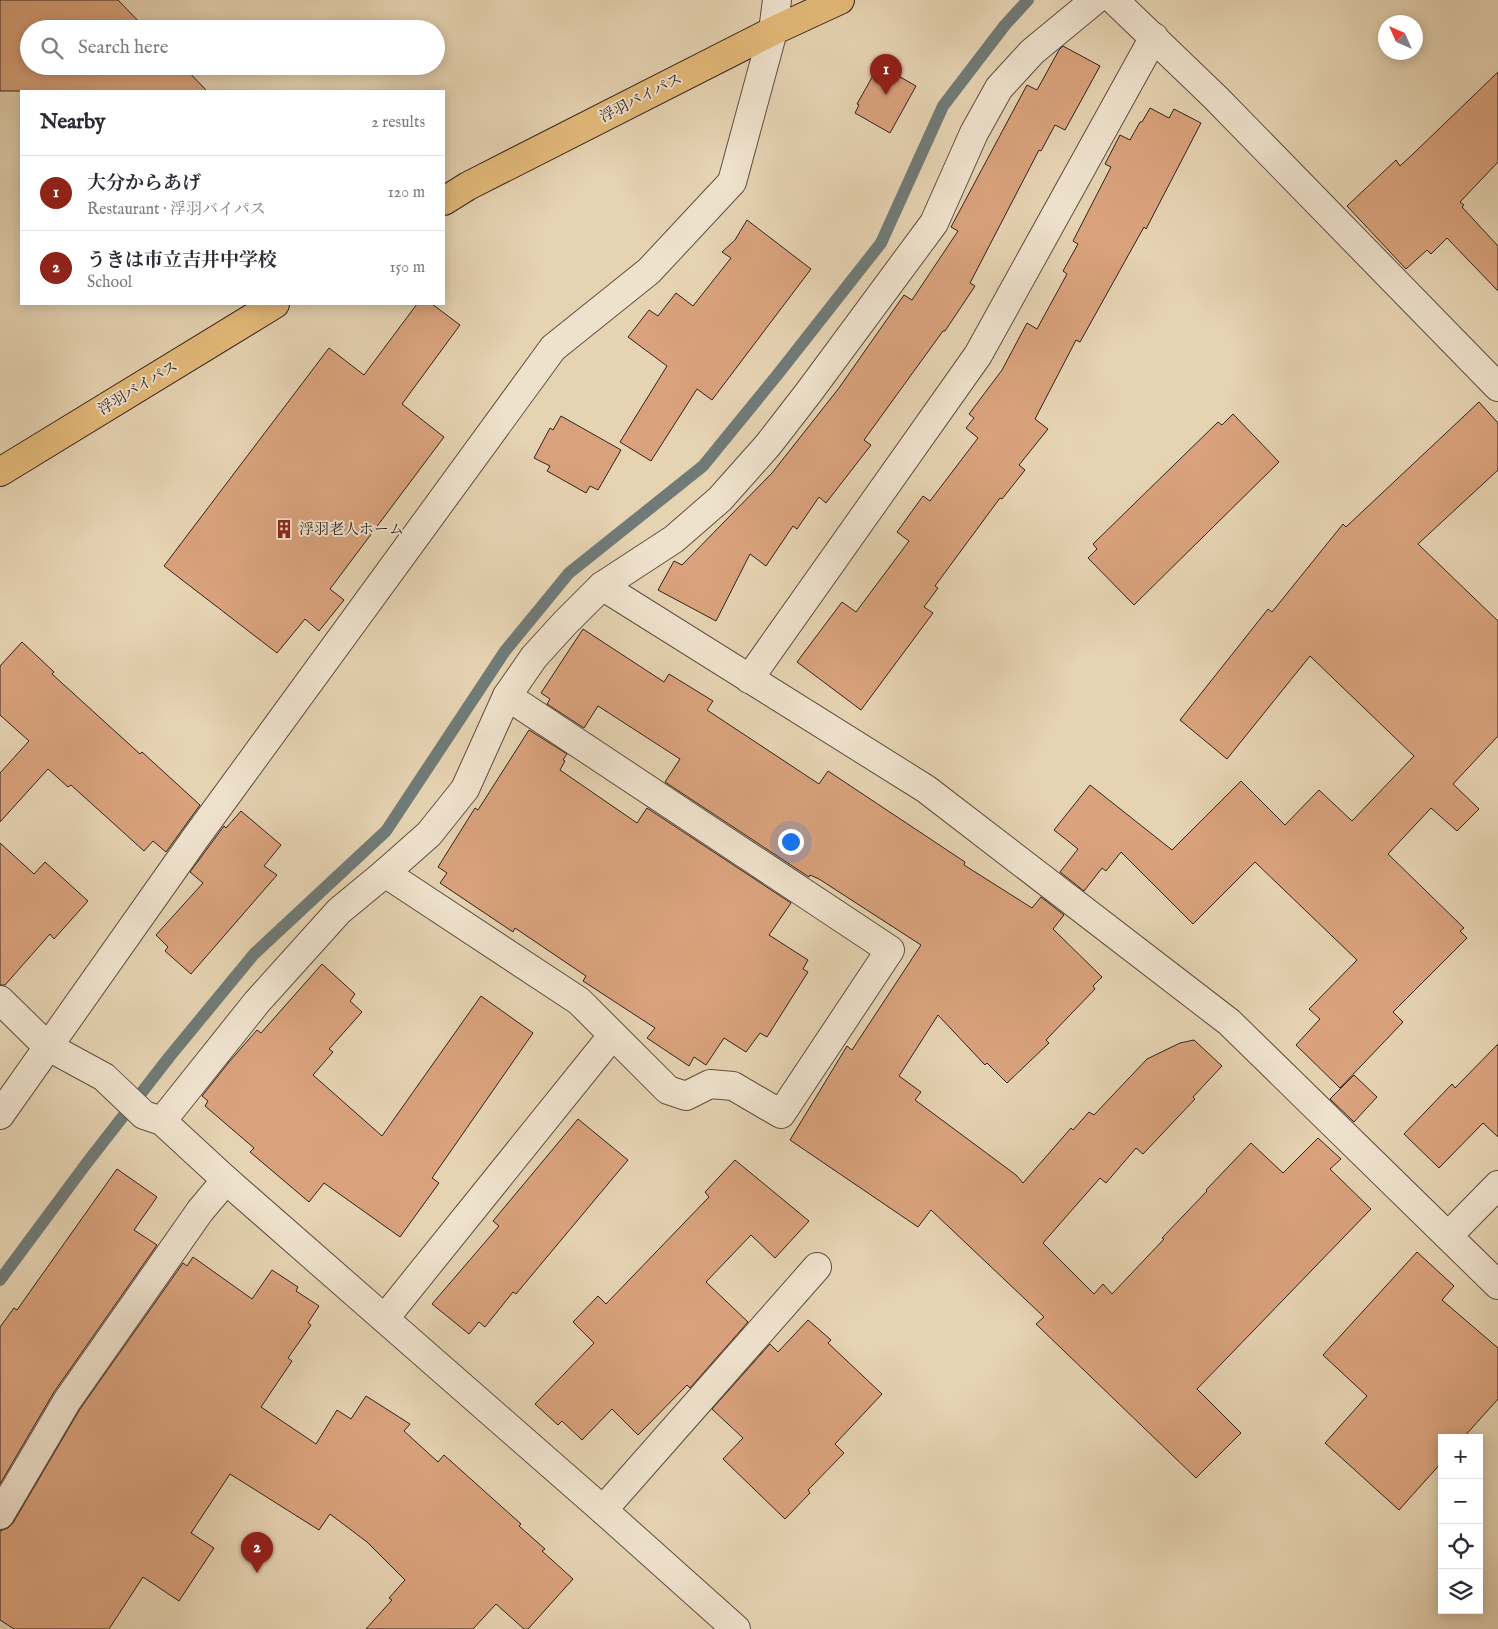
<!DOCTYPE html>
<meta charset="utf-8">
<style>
body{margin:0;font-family:"IM FELL English","Noto Serif JP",serif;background:#f7f7f7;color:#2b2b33}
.controls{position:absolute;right:15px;bottom:15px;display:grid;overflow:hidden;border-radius:0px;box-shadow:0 2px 12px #0003}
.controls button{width:45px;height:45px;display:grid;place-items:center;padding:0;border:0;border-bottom:1px solid #e1e1e2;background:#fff;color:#2b2b33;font:25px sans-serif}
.compass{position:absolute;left:1378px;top:15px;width:45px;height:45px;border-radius:50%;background:#fff;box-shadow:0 2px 12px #0003;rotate:315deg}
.you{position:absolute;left:790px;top:841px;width:18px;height:18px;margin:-12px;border:4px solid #fff;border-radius:50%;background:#1a73e8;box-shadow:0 0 0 8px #1a73e833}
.badge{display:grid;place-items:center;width:32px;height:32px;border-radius:50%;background:#8f2418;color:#fff;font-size:16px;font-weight:700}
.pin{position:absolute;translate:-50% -41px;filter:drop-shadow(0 1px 2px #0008)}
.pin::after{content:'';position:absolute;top:26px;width:18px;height:15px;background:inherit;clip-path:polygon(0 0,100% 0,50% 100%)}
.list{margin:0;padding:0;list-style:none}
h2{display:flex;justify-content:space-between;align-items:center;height:65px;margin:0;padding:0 20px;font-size:21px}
h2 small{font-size:16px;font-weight:400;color:#7c7c81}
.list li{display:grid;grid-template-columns:32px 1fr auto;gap:15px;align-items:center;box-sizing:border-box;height:75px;padding:0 20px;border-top:1px solid #e1e1e2}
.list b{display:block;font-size:19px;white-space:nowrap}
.list p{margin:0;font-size:16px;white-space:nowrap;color:#7c7c81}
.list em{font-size:16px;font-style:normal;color:#7c7c81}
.icon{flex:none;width:28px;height:28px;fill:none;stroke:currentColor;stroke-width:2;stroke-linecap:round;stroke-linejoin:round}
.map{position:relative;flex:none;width:1498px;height:1629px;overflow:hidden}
.search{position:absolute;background:#fff;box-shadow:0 2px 12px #0003;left:20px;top:20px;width:425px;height:55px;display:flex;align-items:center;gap:12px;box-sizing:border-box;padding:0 18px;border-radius:28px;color:#7c7c81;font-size:19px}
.panel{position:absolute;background:#fff;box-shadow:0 2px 12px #0003;left:20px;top:90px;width:425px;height:215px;border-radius:0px}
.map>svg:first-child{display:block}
</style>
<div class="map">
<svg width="1498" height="1629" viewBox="0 0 1498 1629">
<rect width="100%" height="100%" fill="#e6d3b2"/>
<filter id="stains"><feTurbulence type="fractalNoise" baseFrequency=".004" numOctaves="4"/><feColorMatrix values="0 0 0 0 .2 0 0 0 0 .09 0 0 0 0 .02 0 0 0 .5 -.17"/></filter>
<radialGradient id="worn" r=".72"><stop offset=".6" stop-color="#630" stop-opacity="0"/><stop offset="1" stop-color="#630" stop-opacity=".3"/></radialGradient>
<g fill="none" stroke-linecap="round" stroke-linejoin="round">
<polyline stroke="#707b78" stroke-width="12" points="0,1280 86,1164 170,1056 254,954 386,831 505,651 569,573 703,466 778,374 881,243 943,106 1005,25 1028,0"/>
</g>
<g fill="#d9a27c" stroke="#32221c">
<polygon points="0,0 118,0 146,29 29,29 29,66 183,66 207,91 0,91"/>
<polygon points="1063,46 1100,66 1065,130 1055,125 1041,151 1039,150 970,283 975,286 945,331 943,331 864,440 871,445 826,503 819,497 797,529 793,526 766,566 750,554 716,621 658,590 674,561 682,565 772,473 839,388 904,295 912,300 958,231 951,227 1027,85 1037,90 1059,50"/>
<polygon points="879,65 916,86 890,133 855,113 859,105 857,104"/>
<polygon points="1498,72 1498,162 1460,202 1464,205 1462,207 1498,246 1498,291 1447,238 1431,254 1427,250 1406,269 1347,206 1396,160 1400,166 1414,153"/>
<polygon points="1150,108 1169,118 1174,109 1201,123 1146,229 1144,227 1080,342 1076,340 1035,419 1048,429 1019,465 1025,470 1002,499 1000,498 935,586 938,588 924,607 933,613 861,710 797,662 842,602 856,612 909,541 897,532 923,496 930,501 978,438 966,428 974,418 969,414 1002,370 1027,323 1037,329 1067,274 1063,271 1078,244 1073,241 1111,167 1105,164 1120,135 1130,140 1140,122 1142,122"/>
<polygon points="747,220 811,269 712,400 697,389 651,461 620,442 667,366 628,337 649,310 658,316 676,293 693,306 731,258 722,252 735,240"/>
<polygon points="417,304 432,304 460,325 402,404 444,437 330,589 344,600 319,631 305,619 277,653 164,566 329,348 364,375"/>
<polygon points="1479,402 1498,423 1498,470 1418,544 1498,621 1498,736 1453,784 1479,809 1457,831 1431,808 1388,854 1464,928 1460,931 1467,938 1393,1012 1403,1022 1340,1088 1296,1045 1320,1019 1309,1009 1357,960 1255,862 1193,924 1121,852 1106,871 1102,868 1084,891 1060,872 1078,849 1054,830 1090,785 1172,850 1241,781 1285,825 1319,790 1352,821 1414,756 1310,656 1227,759 1180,720 1268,609 1272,612 1343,524 1346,527"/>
<polygon points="1233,414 1279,462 1134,605 1088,558 1097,549 1093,544 1218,422 1222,425"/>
<polygon points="561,416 621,450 598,490 590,486 586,493 547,471 550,466 534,458 550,428 553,430"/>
<polygon points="583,629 664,682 669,674 713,701 707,710 819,784 828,771 965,862 964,865 1032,908 1041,897 1064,915 1053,929 1102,977 1093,986 1095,989 1046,1040 1049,1043 1007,1083 987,1063 985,1065 938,1015 899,1076 921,1092 915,1100 1016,1175 1023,1183 1071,1128 1073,1130 1089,1112 1094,1115 1147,1059 1180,1043 1194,1040 1222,1066 1193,1097 1195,1099 1143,1154 1136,1148 1106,1183 1100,1178 1043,1243 1094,1294 1103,1284 1112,1294 1164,1239 1162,1238 1207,1191 1206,1190 1251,1143 1283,1173 1318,1138 1341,1159 1330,1169 1371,1209 1197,1389 1241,1433 1196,1478 1036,1324 1044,1317 931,1210 918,1227 790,1140 847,1046 852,1050 921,945 819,879 810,875 809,877 665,782 680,759 598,706 584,728 547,704 550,699 541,693"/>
<polygon points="22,642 54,672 52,674 140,754 142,752 200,805 166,852 153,841 144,851 71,785 68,787 48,769 0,822 0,773 29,741 0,715 0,666"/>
<polygon points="529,730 567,754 563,760 565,761 560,770 637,823 647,808 791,903 769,935 808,960 803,969 808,972 767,1037 760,1033 746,1052 724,1038 706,1065 694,1057 689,1066 647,1038 655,1028 583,981 586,976 515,928 513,932 440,883 447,873 438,867 475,808 478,810"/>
<polygon points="241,811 281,845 264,866 277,875 191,974 165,951 168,947 156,935 203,883 190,872 224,826 226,828"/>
<polygon points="0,843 34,874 45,862 88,901 54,939 50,934 5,985 0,985"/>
<polygon points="322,964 355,994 350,1001 362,1012 329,1049 333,1052 313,1075 382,1136 481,996 533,1033 432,1178 439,1183 400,1237 324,1183 309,1202 250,1152 254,1148 205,1106 208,1101 202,1096 229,1062 257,1030 261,1033"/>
<polygon points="1498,1044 1498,1137 1483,1123 1439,1168 1404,1134 1452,1084 1455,1088"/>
<polygon points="1354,1075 1377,1097 1354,1122 1330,1099"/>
<polygon points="578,1119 628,1160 516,1294 513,1292 485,1327 479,1322 469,1334 432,1304 499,1226 493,1221"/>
<polygon points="735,1160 809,1221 775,1258 751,1235 706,1282 748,1322 690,1388 687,1385 638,1435 612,1409 582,1440 562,1421 558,1425 535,1404 594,1343 573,1322 598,1296 606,1304 709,1197 705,1192"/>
<polygon points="117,1169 157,1197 134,1230 157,1245 54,1392 0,1484 0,1327 14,1308 17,1310"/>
<polygon points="1417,1252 1454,1286 1442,1300 1498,1348 1498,1399 1463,1438 1442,1438 1442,1462 1399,1510 1325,1443 1367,1396 1323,1355"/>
<polygon points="193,1257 252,1299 272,1270 298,1287 296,1291 319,1306 308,1323 311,1325 288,1358 292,1361 261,1407 316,1444 337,1410 351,1419 366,1396 410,1424 404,1431 438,1462 444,1455 521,1524 519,1526 545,1549 542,1551 573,1579 528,1629 524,1629 496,1604 473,1629 366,1629 392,1600 389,1598 405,1580 367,1542 330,1514 319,1530 230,1474 191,1533 214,1548 179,1601 143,1577 109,1629 14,1629 0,1620 0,1531 8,1528 13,1523 80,1409 183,1263 187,1266"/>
<polygon points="808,1320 831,1340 828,1343 882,1394 835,1444 844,1453 808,1490 810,1493 785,1519 723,1459 743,1438 712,1409 770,1344 778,1352"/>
</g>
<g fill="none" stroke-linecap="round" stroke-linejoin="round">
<g stroke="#5f4e42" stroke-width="30">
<g id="minor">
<polyline points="1114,0 1216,98 1498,387"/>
<polyline points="602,586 926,789 1229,1022 1498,1285"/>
<polyline points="749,679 978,355 1154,37"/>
<polyline points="385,873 579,1001 668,1090 686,1096 710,1084 733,1086 781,1114 890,950 507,696"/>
<polyline points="0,1000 47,1046 104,1077 144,1115 162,1121 226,1180 603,1510 736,1629"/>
<polyline points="0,1115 194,840 553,348 649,271 732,182 773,31 777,0"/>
<polyline points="162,1121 257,1002 339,911 385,873 429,834 465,789 507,696 534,657 565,623 602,586 674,539 720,499 768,445 809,392 934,223 974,133 999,88 1032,52 1095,0"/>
<polyline points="1448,1236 1498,1185"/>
<polyline points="385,1318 612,1036"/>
<polyline points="603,1510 817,1267"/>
<polyline points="0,1515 67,1401 200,1211 226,1180"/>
</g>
</g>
<g stroke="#32221c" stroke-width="30">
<g id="highway">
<polyline points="444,201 468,186 773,31 840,0"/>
<polyline points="0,472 275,304"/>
</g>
</g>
<use href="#minor" stroke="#efe2cd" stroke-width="28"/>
<use href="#highway" stroke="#e3ba79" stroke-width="28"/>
</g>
<defs>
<g id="building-bare" transform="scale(1.5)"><path d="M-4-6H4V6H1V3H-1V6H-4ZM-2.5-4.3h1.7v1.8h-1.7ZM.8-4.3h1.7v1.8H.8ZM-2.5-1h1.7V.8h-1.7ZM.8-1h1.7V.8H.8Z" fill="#8f2418" stroke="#efe2cd" stroke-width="2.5" paint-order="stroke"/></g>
</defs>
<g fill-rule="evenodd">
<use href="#building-bare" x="284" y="529"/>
</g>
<g text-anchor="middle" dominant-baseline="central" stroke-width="4" stroke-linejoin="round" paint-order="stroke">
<g font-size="15" fill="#32221c" stroke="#efe2cd">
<text transform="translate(641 98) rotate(-27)">浮羽バイパス</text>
<text transform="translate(138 388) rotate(-31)">浮羽バイパス</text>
</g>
<g font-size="15" fill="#32221c" stroke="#efe2cd" text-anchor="start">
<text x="299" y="529">浮羽老人ホーム</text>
</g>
</g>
<rect width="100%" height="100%" filter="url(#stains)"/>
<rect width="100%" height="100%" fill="url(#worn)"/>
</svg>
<div class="controls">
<button>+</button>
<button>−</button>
<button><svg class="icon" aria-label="locate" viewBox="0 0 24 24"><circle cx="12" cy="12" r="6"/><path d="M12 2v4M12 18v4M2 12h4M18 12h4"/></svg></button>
<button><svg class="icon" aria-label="layers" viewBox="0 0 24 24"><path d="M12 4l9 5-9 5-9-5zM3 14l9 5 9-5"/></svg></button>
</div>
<svg class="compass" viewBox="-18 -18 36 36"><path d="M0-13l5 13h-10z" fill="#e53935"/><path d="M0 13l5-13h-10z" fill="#7c7c81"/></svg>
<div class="you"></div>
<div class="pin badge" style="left:886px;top:95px">1</div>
<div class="pin badge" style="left:257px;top:1573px">2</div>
<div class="search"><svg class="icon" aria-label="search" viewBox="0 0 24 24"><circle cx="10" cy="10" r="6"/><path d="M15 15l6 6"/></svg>Search here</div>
<section class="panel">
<h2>Nearby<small>2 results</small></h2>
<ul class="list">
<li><span class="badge">1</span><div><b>大分からあげ</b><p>Restaurant · 浮羽バイパス</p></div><em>120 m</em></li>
<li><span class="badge">2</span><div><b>うきは市立吉井中学校</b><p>School</p></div><em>150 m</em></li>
</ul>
</section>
</div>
